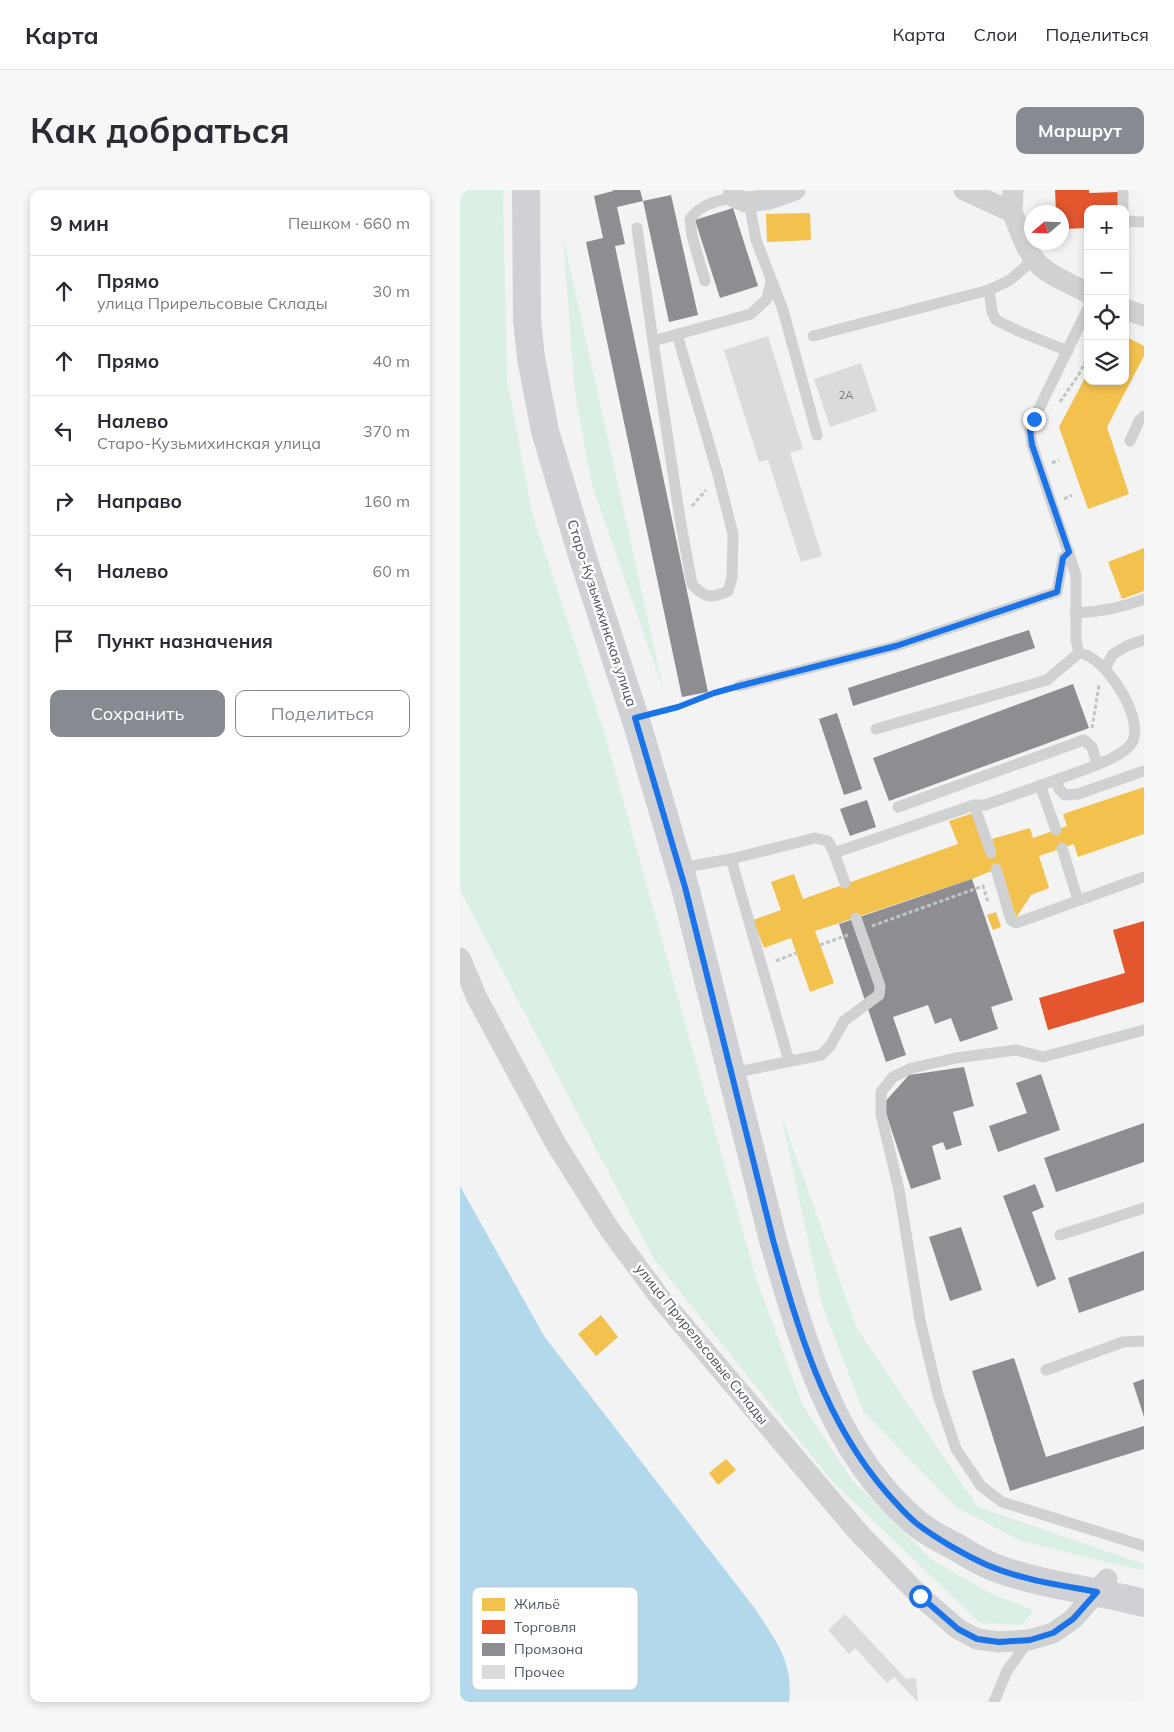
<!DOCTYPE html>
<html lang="ru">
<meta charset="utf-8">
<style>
body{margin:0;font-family:Mulish,sans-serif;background:#f7f7f7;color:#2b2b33}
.controls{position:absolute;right:15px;top:15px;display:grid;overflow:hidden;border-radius:10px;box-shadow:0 2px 8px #0003}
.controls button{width:45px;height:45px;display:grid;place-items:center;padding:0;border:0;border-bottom:1px solid #e1e1e2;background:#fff;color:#2b2b33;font:25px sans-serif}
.compass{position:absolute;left:564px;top:15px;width:45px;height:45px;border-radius:50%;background:#fff;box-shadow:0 2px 8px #0003;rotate:251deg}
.stop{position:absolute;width:15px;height:15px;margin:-11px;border:4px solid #1a73e8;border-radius:50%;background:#fff}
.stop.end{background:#1a73e8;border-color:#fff;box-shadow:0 1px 5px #0008}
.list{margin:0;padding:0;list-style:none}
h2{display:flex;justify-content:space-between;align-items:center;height:65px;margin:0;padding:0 20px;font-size:21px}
h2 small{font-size:16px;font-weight:400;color:#7c7c81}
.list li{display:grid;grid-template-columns:32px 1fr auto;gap:15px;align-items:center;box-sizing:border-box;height:70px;padding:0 20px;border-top:1px solid #e1e1e2}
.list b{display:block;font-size:19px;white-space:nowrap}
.list p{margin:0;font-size:16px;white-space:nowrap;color:#7c7c81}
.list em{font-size:16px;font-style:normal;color:#7c7c81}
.actions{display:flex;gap:10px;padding:15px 20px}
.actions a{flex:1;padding:11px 0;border:1px solid #868b92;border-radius:10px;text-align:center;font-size:18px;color:#868b92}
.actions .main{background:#868b92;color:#fff}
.icon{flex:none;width:28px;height:28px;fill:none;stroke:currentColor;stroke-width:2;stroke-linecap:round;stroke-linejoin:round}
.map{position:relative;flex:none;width:684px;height:1512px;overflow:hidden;border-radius:10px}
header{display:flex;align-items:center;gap:30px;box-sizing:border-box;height:70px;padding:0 25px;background:#fff;border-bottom:1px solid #e1e1e2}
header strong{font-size:24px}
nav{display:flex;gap:28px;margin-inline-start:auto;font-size:18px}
.intro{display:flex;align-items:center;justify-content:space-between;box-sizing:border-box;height:120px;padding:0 30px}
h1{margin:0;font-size:35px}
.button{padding:12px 22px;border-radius:10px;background:#868b92;color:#fff;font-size:18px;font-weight:700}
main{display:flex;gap:30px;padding:0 30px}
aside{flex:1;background:#fff;border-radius:10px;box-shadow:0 2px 8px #0003}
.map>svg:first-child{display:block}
</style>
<header>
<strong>Карта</strong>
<nav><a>Карта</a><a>Слои</a><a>Поделиться</a></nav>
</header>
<div class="intro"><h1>Как добраться</h1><a class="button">Маршрут</a></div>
<main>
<aside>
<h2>9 мин<small>Пешком · 660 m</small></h2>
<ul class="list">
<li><svg class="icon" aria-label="ahead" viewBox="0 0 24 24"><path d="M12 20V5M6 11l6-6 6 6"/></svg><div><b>Прямо</b><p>улица Прирельсовые Склады</p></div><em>30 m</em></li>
<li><svg class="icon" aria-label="ahead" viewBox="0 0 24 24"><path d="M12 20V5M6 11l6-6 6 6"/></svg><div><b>Прямо</b></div><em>40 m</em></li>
<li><svg class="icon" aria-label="left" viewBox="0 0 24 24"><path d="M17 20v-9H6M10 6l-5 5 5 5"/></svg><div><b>Налево</b><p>Старо-Кузьмихинская улица</p></div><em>370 m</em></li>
<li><svg class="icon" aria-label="right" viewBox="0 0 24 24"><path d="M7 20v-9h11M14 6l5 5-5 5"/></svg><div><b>Направо</b></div><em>160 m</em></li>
<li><svg class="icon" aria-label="left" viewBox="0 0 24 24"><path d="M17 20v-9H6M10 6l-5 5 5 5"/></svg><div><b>Налево</b></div><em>60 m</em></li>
<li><svg class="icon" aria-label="arrive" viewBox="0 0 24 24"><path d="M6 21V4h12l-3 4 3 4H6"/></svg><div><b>Пункт назначения</b></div></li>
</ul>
<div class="actions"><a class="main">Сохранить</a><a>Поделиться</a></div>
</aside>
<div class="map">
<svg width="684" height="1512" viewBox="0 0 684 1512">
<rect width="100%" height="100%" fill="#f3f3f3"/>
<g fill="#daf0e5">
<polygon points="0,0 43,0 47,190 73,326 145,545 296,1088 342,1214 393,1291 472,1370 534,1405 574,1420 561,1435 520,1433 372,1291 194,1069 0,700"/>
<polygon points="103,46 204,502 132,295 115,203"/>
<polygon points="320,921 397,1139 518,1317 684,1374 684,1380 649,1373 561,1351 496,1317 403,1221 362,1115"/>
</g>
<path fill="#b1d8eb" d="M0,996L84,1146L296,1420C316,1451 334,1473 329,1512H0Z"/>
<g fill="#f2c14e">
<polygon points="350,23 351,50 307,52 306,24"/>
<polygon points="665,146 684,156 684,166 647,237 669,304 628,319 599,237 628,182 628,191 665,191"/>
<polygon points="684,358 684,401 662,409 648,372"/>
<polygon points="684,597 684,644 618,667 614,654 579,666 589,698 571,705 556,728 541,677 512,689 355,741 374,793 350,802 331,748 304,758 293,730 321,720 311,692 334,684 343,709 498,654 489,631 513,623 536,661 532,649 570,638 573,648 607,636 603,624"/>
<polygon points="536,722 541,737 533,740 527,725"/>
<polygon points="141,1125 158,1147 136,1166 118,1144"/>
<polygon points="266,1269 276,1280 258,1295 249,1283"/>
</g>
<g fill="#e4572e">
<polygon points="595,0 629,0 629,3 659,2 659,19 628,19 628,38 602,39 602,22 596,22"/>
<polygon points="684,731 684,812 588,840 579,808 665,783 653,740"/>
</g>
<g fill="#8d8d92">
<polygon points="153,0 180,0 183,11 157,17 165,54 155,56 248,502 222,507 126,52 143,48 134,6 153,1"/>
<polygon points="211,5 238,125 209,132 183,11"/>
<polygon points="273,18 298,96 260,108 235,30"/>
<polygon points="569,440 575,458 393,516 388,498"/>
<polygon points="613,494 629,538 429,611 413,568"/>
<polygon points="377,523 402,599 384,605 359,529"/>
<polygon points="407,610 416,637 390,646 380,619"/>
<polygon points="512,689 553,810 531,817 538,839 500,852 491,828 475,834 468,815 433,827 446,865 426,872 379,734"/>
<polygon points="504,877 514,916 493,922 502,955 486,960 483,952 472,956 481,989 451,999 423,914 449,885"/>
<polygon points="581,884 600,940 538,962 529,936 567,923 556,893"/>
<polygon points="684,933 684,972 596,1002 584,968"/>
<polygon points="575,994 584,1017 572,1022 596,1089 577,1097 543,1006"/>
<polygon points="501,1037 522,1100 490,1111 469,1047"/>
<polygon points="684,1061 684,1100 619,1123 608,1088"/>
<polygon points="554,1168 586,1267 684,1236 684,1259 550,1301 512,1181"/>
<polygon points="684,1189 684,1227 673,1193"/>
</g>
<g fill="#dadbdd">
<polygon points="308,146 343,259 330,263 362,366 341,372 308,270 299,272 264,160"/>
<polygon points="401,173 417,221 370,237 354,189"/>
<polygon points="385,1424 446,1489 456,1488 458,1512 434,1487 427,1493 395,1458 389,1464 368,1440"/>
</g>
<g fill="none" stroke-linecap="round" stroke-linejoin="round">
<g stroke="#bdc7c4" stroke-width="3" stroke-dasharray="4 2.5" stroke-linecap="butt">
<polyline points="600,212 619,184 628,166"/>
<polyline points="592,273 599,270"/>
<polyline points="604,309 612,305"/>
<polyline points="232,316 246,300"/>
<polyline points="197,523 218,517 267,499"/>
<polyline points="632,538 639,495"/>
<polyline points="412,736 523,696 528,712"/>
<polyline points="360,755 388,745"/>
<polyline points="316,771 336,763"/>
</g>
<g stroke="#cfd1d3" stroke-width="11">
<polyline points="663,0 663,19"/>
<polyline points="289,12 296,50 323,120 357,245"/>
<polyline points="665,31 684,32"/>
<polyline points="177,38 193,151 291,124 307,109 311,92"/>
<path d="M245,91L232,46L230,29C242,13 256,12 274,7"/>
<polyline points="529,100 532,122 536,130 558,141 608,161"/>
<polyline points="353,146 529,100 550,90 574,69"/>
<path d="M193,151L220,329L232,394C244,408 251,409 268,401L272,388L273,344L257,281L217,144"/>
<polyline points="670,251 679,231 684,226"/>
<path d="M615,423C640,422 661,418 684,409"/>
<polyline points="645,478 653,464 669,455 684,450"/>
<polyline points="279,496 436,456 597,402 603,368 609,362"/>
<polyline points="416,539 587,490 619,463"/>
<path d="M596,590C616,582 660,570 672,553C684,529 652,479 630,467C627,465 623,464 619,463L616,450V385L572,255L570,240L574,229L628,118"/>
<polyline points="580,595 596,640"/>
<polyline points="514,615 531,663"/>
<polyline points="438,617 624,550 632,557 637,574"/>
<polyline points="602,658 618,710"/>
<polyline points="374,663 385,693"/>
<polyline points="271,669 329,871"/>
<polyline points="220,678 271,669 355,648 368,651 374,663 514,615 525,615 596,590 599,599 605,605 618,604 684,581"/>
<polyline points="536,679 551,730 556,733 684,687"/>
<polyline points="684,840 583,867 556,860 496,868 452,878 433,887 421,902 421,924 439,1000 460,1130 478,1205 496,1259 521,1296 542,1312 684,1356"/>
<polyline points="272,883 361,865 370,856 384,831 419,805 420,796 396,728"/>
<polyline points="600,1045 684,1018"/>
<polyline points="586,1180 663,1152 684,1151"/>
<polyline points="534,1512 547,1481 569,1450"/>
</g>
<g stroke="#cfd1d3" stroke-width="21">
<polyline points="274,0 274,7 286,12 289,12 309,9 335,0"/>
<path d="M504,0L552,22C559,37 564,56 574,69C586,85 610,93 628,103"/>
<polyline points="552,22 553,0"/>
<polyline points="665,119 684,126"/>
<polyline points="0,768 17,808 96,954 150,1040 201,1109 398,1342 460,1406 498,1439 517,1449 539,1452 569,1450 593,1443 613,1429 637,1402 647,1389"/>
</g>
<path stroke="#cfd1d4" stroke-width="28" d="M66,0L67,130L71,168L85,241L122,365L178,537L225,697L313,1050C342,1150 372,1261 454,1331C466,1342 481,1349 496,1357C509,1365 522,1373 536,1378C584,1396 635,1400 684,1413"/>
</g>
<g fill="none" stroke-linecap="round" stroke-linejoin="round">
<path stroke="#1a73e8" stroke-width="6" d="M460,1406L498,1439L517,1449L539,1452L570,1450L593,1443L613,1429L637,1402C600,1395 562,1390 527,1375C505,1365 475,1348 456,1333C445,1324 436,1313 427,1303C364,1231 338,1139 313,1050L225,697L175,528L218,517L254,503L279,496L436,456L597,402L603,368L609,362L572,255L570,240L574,229"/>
</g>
<g text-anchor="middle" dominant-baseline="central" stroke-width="5" stroke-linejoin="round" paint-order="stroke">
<g font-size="11" fill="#70767f">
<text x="386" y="205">2А</text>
</g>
<g font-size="14" fill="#4b535e" stroke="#fff">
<text transform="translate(142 423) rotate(72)">Старо-Кузьмихинская улица</text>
<text transform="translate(242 1154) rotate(51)">улица Прирельсовые Склады</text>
</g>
</g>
<rect x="12" y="1397" width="166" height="103" rx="8" fill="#fff" stroke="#c9cbcf" stroke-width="1"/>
<rect x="22" y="1408" width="23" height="13" fill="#f2c14e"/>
<rect x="22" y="1430" width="23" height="14" fill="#e4572e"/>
<rect x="22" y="1453" width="23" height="13" fill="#8d8d92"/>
<rect x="22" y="1475" width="23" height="14" fill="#dadbdd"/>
<g font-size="14" fill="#4b535e">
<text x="54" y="1419">Жильё</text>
<text x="54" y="1442">Торговля</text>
<text x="54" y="1464">Промзона</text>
<text x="54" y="1487">Прочее</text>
</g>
</svg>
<div class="controls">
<button>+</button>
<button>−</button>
<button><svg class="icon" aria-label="locate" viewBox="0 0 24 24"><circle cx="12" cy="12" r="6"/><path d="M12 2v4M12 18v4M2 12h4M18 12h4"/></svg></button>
<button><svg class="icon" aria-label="layers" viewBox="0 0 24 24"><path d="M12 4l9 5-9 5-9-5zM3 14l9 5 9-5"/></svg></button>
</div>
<svg class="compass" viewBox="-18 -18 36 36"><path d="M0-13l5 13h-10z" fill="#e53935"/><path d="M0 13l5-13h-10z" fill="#7c7c81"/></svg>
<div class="stop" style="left:460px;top:1406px"></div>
<div class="stop end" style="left:574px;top:229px"></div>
</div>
</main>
